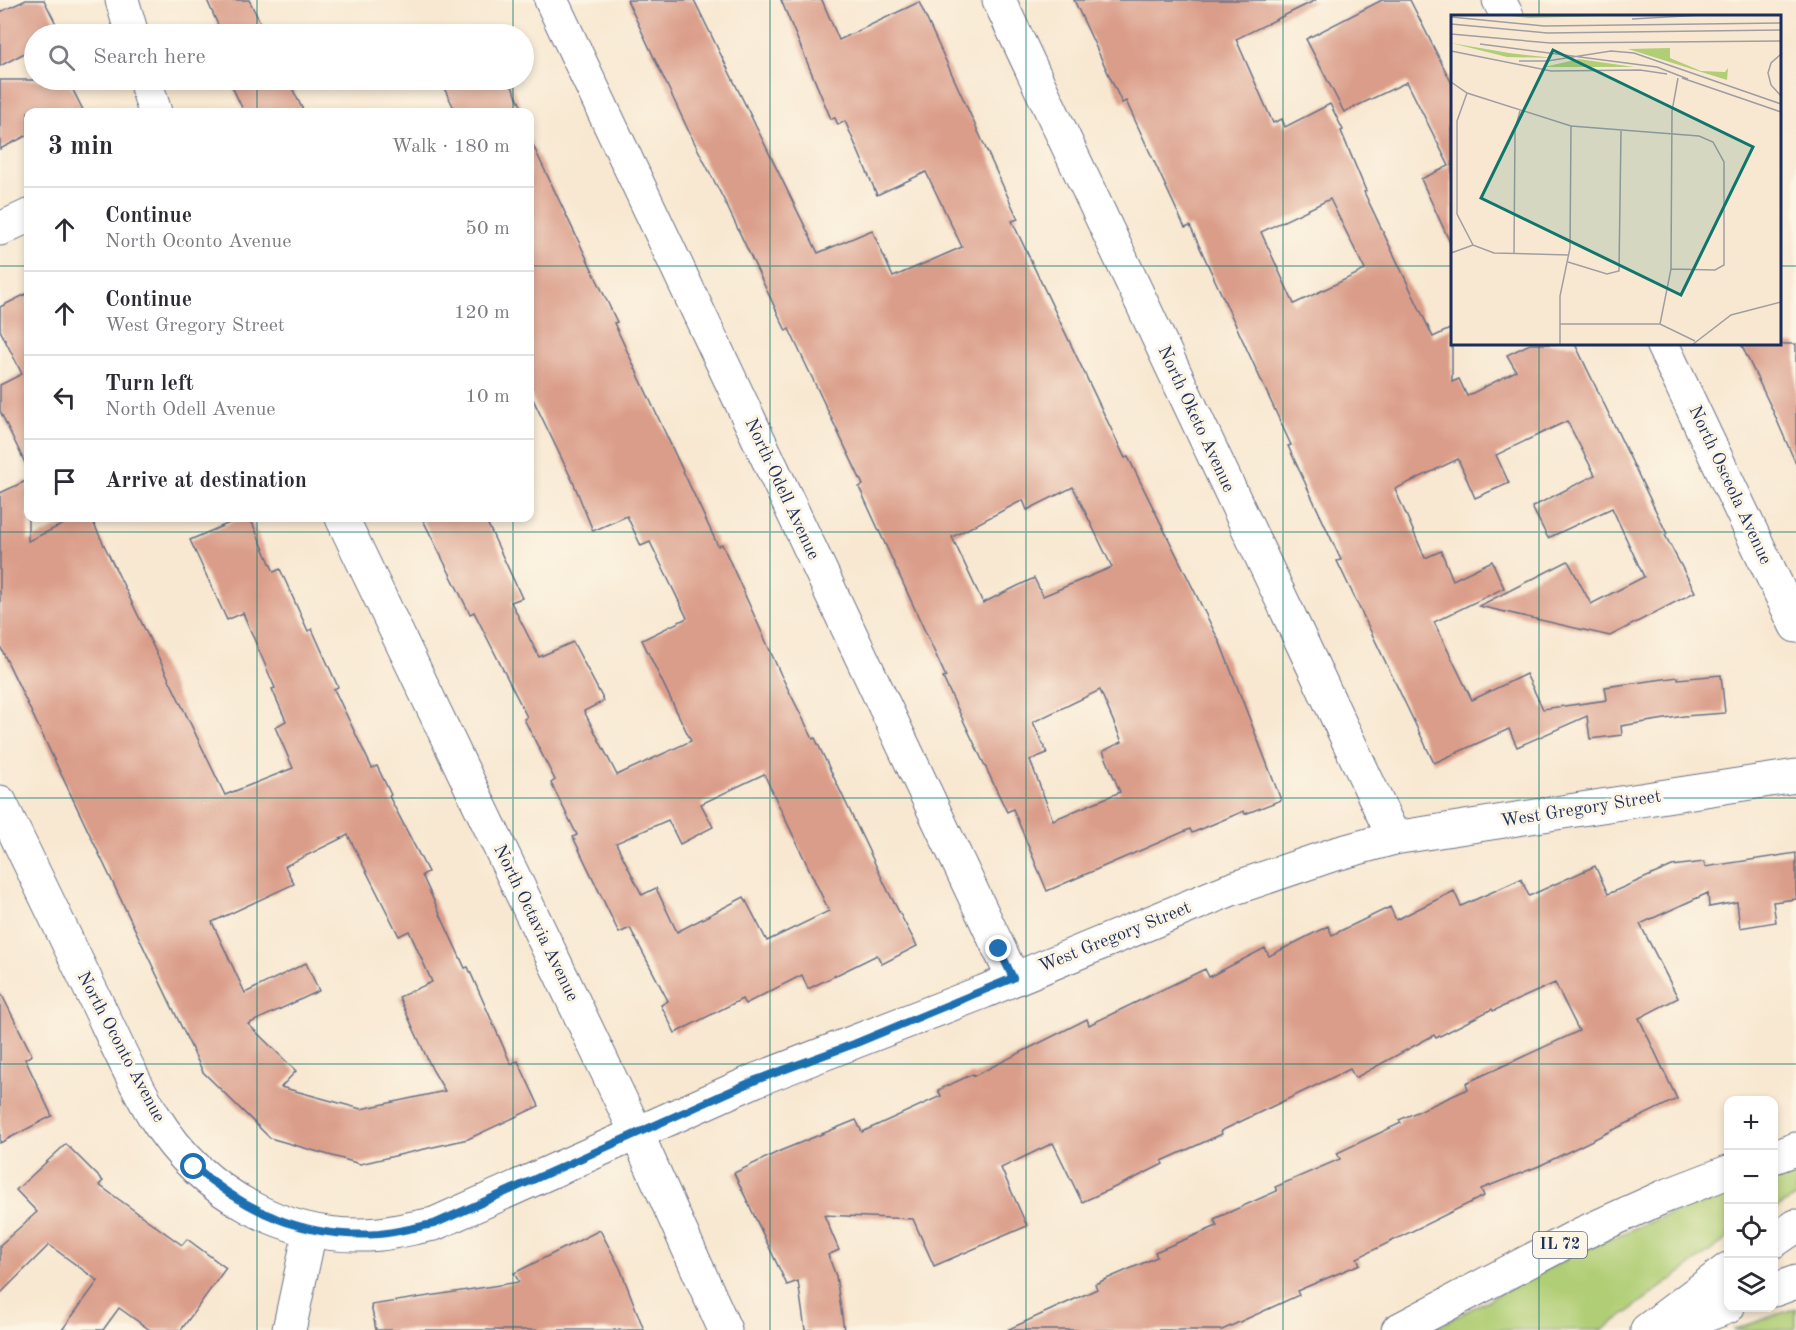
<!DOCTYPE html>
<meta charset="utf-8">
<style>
body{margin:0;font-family:"Old Standard TT",serif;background:#f7f7f7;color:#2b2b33}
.controls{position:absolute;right:18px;bottom:18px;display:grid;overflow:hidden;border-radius:12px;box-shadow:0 3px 9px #0003}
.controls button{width:54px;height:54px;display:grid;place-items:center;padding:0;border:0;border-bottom:2px solid #e1e1e2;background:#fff;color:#2b2b33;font:30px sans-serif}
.stop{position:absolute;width:18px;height:18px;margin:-14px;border:4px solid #1f6fb2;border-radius:50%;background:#fff}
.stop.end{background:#1f6fb2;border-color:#fff;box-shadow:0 2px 6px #0008}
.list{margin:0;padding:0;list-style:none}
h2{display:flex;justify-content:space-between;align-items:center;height:78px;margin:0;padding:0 24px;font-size:26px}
h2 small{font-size:20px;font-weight:400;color:#7c7c81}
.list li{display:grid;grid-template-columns:39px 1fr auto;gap:18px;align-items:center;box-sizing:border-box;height:84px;padding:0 24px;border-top:2px solid #e1e1e2}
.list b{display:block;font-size:22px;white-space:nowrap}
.list p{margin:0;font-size:20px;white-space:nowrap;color:#7c7c81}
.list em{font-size:20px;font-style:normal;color:#7c7c81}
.icon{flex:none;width:33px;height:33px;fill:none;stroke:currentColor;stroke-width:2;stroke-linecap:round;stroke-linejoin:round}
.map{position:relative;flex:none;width:1796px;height:1330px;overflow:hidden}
.search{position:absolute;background:#fff;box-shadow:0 3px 9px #0003;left:24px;top:24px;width:510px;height:66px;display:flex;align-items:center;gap:15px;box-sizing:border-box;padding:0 21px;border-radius:33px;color:#7c7c81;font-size:22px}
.panel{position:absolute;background:#fff;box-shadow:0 3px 9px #0003;left:24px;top:108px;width:510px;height:414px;border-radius:12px}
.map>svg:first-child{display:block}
</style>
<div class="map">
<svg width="1796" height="1330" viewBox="0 0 1796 1330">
<rect width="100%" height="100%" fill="#fcf5e5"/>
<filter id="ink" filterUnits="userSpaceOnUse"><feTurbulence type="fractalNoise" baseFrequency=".0167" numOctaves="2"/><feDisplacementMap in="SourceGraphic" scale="12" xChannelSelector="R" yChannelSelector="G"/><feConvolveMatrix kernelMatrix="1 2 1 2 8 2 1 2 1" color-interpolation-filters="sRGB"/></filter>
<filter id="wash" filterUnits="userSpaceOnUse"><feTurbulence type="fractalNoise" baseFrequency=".008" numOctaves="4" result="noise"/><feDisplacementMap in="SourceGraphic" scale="24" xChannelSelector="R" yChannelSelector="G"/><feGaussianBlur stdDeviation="1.35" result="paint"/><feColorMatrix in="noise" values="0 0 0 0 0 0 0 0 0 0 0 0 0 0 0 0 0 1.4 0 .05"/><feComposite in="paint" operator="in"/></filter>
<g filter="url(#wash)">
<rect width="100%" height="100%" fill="#f8e8d1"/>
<g fill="#b0ce75" stroke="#667e6a" stroke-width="1.5">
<polygon points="1796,1171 1796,1196 1774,1210 1774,1178"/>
<path d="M1728,1193V1238L1603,1330H1432C1528,1278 1625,1226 1728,1193Z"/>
<polygon points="1796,1308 1796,1328 1792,1330 1733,1330"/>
</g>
<g id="blocks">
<g fill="#da9d89" fill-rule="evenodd">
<polygon points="26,0 44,0 61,34 34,34 34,48 0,66 0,12"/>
<polygon points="207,0 249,0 266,34 222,34"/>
<path d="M627,0H694L818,253L872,230L893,277L962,247L926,172L877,195L845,121L838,125L835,118L831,119L781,0H822L839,40L919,2L1018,219L1012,221L1125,458L1128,457L1221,645L1281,800L1245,814L1244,811L1192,833L1190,829L1047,891L1013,809L1007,812L943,678L946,677L859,487L863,485L789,329L786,331L726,204L689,132ZM1073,487L1112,567L1043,596L1034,578L983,603L952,537L1023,500L1027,510ZM1100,690L1122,742L1103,751L1120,792L1053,820L1030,760L1047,753L1033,722Z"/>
<path d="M1074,0H1316L1236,39L1273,123L1282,119L1285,127L1330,104L1343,130L1341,131L1366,191L1364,192L1433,337L1452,328V382L1459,379L1467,396L1516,371L1507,355L1530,344H1575L1667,534L1665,535L1695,592L1610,636L1479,606L1568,561L1591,604L1644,577L1612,508L1548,538L1532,507L1595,475L1567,421L1496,455L1509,483L1475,498L1458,459L1395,489L1425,558L1441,551L1453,580L1492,561L1504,588L1434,622L1472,700L1526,674L1543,709L1607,700L1605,687L1678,677V679L1721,675L1725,713L1684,716L1621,726L1622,735L1590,739L1587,716L1517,747L1509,729L1434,763L1337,561L1341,560L1288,446L1291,445L1190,226L1185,228L1126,101L1122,103ZM1330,199L1365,270L1294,304L1261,232Z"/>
<polygon points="1382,0 1410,0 1452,84 1452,247 1421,179 1449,166 1407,82 1344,112 1306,39"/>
<polygon points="0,80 68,80 84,112 28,112 28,135 0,149"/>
<polygon points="229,80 288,80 304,112 244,112"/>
<polygon points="440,80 509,80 524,112 456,112"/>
<path d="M530,139L617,322L614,323L718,546L722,544L781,675L813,739L815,738L888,891L917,946L882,964L877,955L808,989L802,975L745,1004L742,999L675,1033L661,1005L668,1001L630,928L619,933L573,837L577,835L551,783L555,780L524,719L527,717L474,612L470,614L422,518H485L522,598L511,602L539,657L573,642L604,701L584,711L617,775L691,741L642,640L687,618L650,542L641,546L627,516L593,531L574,484L530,393ZM764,774L829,911L767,941L744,897L677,932L656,888L642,895L616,843L668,820L680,844L713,827L701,804Z"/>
<polygon points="28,293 28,469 0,411 0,385 22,374 0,330 0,307"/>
<polygon points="1741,344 1796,344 1796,464 1772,409"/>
<path d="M28,480V541L76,518H91L225,795L293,768L275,727L286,721L272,689L275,688L243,613L227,620L190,540L241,518H250L274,572L280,569L308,631L312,629L338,687L334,689L372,768L377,766L391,795L389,796L428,872L422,875L465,968L468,967L511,1064L518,1061L539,1106L468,1139L360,1164L270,1138L203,1072L0,646V493ZM348,835L399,936L409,931L432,982L399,997L432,1069L445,1091L361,1109L281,1087L296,1071L248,1024L319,991L306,963L245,993L212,922L294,884L285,866Z"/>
<polygon points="1796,853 1796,899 1773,902 1776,922 1740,928 1737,902 1709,907 1708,893 1640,924 1678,998 1639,1018 1677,1099 1539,1166 1481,1189 1484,1196 1357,1258 1360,1264 1297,1291 1299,1295 1222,1330 1007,1330 1097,1289 1095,1284 1157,1257 1155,1252 1217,1226 1214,1219 1277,1191 1275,1187 1340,1159 1337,1153 1401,1123 1399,1120 1468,1089 1466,1083 1579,1031 1555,983 1493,1011 1492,1009 1436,1038 1434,1035 1355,1078 1350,1069 1221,1131 1222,1134 1162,1161 1163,1164 1135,1178 1082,1202 1053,1143 1001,1168 1027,1226 934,1266 913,1219 824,1215 839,1250 828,1255 836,1276 844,1330 805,1330 798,1281 787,1285 734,1173 780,1151 856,1120 862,1132 941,1096 938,1090 973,1074 974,1076 1087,1019 1089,1025 1205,969 1209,977 1265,948 1269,956 1328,926 1332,935 1390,907 1396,920 1454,891 1461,906 1521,879 1529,896 1595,866 1608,894 1672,866 1704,862 1705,867"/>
<polygon points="0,991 32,1055 25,1059 52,1116 0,1143"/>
<polygon points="66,1144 103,1181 99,1185 182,1245 187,1239 226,1268 181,1330 150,1330 119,1308 103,1330 62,1330 98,1281 49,1245 0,1294 0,1245 37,1212 16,1190"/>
<polygon points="600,1230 620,1268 644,1330 376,1330 371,1305 519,1282 514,1273"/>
</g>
</g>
</g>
<g filter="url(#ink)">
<use href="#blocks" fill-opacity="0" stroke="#687086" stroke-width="1.5"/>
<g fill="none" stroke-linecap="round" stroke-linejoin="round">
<g stroke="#687086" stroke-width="35">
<g id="minor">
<polyline points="122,0 132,34"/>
<polyline points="551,0 1013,978"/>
<polyline points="999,0 1394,838"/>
<polyline points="1499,0 1507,16"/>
<polyline points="145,80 155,112"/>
<polyline points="0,229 28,216"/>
<polyline points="1662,344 1796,626"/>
<polyline points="342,518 637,1134 725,1330"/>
<path d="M0,802C32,869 64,936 97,1003C115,1041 132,1080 154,1116C202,1194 289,1243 380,1234C398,1232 416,1227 434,1224L756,1080L983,992L1229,890L1332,855L1394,838L1796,776"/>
<polyline points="289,1330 310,1231"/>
</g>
</g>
<g stroke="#687086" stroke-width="35">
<g id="primary">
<polyline points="1774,1157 1796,1149"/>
<polyline points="1774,1241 1796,1226"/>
<polyline points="1398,1330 1581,1234 1663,1197 1728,1172"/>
<polyline points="1647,1330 1728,1269"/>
</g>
</g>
<g stroke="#687086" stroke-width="35">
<g id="motorway">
<polyline points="1774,1290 1796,1282"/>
<polyline points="1667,1330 1728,1307"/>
</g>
</g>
<use href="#minor" stroke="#fff" stroke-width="33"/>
<use href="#primary" stroke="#fff" stroke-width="33"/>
<use href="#motorway" stroke="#fff" stroke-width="33"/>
</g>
</g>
<g fill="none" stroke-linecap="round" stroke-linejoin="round" filter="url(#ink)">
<path stroke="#1f6fb2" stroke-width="8" d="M194,1167C249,1213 305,1239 379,1234C398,1232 416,1227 434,1224L756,1080L854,1044L1013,978L999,949"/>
</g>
<path fill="none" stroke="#0f766e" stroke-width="1.5" stroke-opacity="0.55" d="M257,0V34M513,0V34M770,0V1330M1026,0V1330M1283,0V1330M1539,0V16M257,80V112M513,80V112M0,266H28M530,266H1452M1780,266H1796M1539,344V1330M257,518V1330M513,518V1330M0,532H1796M0,798H1796M0,1064H1796"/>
<g text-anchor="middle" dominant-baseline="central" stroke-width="6" stroke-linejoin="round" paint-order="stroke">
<rect fill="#fcf5e5" stroke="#5e6a86" stroke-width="1.5" x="1533" y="1232" width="54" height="26" rx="4.5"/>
<g font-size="16" font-weight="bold" fill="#1b2f5e">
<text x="1560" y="1245">IL 72</text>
</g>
<g font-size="18" fill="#1b2f5e" stroke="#fcf5e5">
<text transform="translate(1196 419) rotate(65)">North Oketo Avenue</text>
<text transform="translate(1730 485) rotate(65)">North Osceola Avenue</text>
<text transform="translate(782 489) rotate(65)">North Odell Avenue</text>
<text transform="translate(1581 809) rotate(-9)">West Gregory Street</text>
<text transform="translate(536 923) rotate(64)">North Octavia Avenue</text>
<text transform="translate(1115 937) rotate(-22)">West Gregory Street</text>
<text transform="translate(121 1047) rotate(62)">North Oconto Avenue</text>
</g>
</g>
<g transform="translate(1451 15)">
<rect width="330" height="330" fill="#f8e8d1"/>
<path d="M188,0L78,3L60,1ZM0,28L58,38L103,43L56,42ZM219,33V43L250,56L274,57L277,53L276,65L177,34ZM128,44L183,52H93Z" fill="#b0ce75"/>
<path fill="none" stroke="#a09ea3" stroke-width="1.5" d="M0,2L93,11L330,8M181,4L251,0M0,9L96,18L330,15M0,19L99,28L330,26M29,29L206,52L237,64M0,36L100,56L189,55L216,59M330,39L320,48L317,58L320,70L330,81M68,46H96L160,36L183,38L330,89M231,63L330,97M0,67L16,78L120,111L248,121L262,127L273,147V250L264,255L220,254M16,78L6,106V199L22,230M0,238L22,230L43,238L118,240M63,238L64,114L69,96M117,247L156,259L168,256L170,116M109,309H209L244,326M209,309L220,254L221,96L227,63M109,330V281L119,233L120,111M241,330L280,300L330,287"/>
<path fill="#0f766e" fill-opacity="0.15" stroke="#0f766e" stroke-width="3" d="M102,35L302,132L230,280L30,183Z"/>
<rect width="330" height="330" fill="none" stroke="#1b2f5e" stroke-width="3"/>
</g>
</svg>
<div class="controls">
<button>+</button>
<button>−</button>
<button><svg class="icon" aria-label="locate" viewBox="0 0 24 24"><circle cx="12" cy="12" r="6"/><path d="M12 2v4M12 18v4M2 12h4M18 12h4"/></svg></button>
<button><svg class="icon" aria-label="layers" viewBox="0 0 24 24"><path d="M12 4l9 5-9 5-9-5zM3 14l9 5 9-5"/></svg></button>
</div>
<div class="stop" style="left:194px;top:1167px"></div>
<div class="stop end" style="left:999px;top:949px"></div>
<div class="search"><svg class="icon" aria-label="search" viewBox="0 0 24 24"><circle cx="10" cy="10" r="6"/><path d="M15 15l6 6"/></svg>Search here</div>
<section class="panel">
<h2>3 min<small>Walk · 180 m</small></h2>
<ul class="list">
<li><svg class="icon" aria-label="ahead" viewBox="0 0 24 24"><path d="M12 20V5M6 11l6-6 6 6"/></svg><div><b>Continue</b><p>North Oconto Avenue</p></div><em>50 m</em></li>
<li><svg class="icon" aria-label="ahead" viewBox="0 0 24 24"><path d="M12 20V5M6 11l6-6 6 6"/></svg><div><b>Continue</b><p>West Gregory Street</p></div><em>120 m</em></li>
<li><svg class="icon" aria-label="left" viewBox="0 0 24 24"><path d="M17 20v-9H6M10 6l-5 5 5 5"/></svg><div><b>Turn left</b><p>North Odell Avenue</p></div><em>10 m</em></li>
<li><svg class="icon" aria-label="arrive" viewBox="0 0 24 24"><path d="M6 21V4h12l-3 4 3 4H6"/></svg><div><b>Arrive at destination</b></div></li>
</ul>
</section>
</div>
